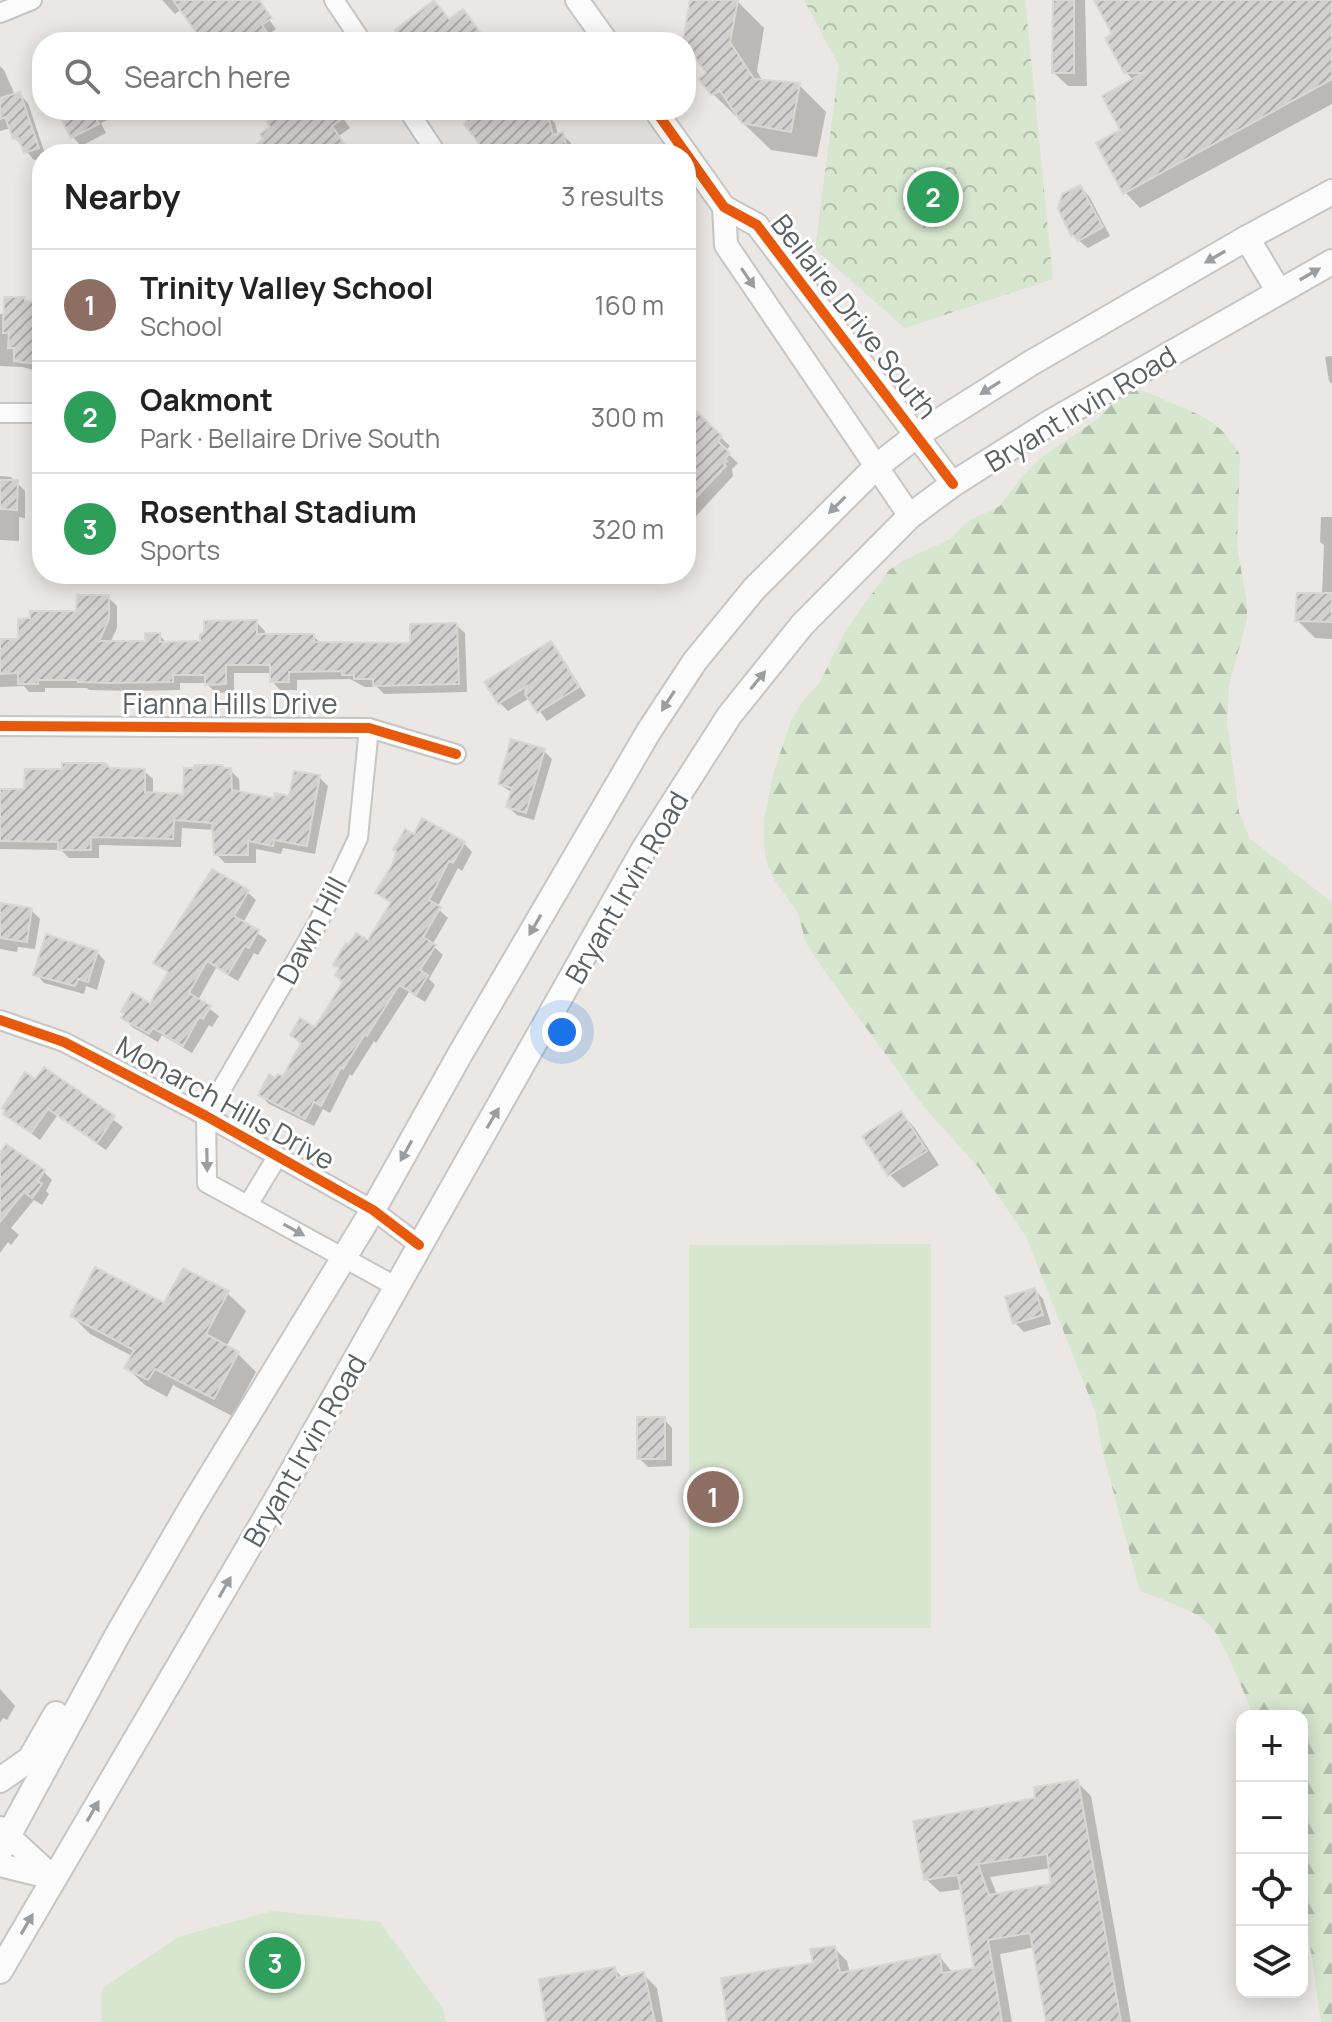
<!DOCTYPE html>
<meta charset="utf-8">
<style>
body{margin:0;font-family:Manrope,sans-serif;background:#f6f6f6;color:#222}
.controls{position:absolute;right:24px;bottom:24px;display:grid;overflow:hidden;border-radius:16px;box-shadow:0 4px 20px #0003}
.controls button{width:72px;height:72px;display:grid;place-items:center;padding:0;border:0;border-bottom:2px solid #e0e0e0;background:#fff;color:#222;font:40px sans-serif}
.you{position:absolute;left:562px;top:1032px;width:28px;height:28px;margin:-20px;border:6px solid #fff;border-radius:50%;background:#1a73e8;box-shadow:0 0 0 12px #1a73e833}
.badge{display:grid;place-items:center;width:52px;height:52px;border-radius:50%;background:#8c8f90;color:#fff;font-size:26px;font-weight:700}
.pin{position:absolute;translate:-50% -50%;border:4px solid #fff;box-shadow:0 2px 8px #0006}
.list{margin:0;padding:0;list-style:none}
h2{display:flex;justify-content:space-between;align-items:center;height:104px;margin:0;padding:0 32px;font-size:34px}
h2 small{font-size:26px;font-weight:400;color:#767676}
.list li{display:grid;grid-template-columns:52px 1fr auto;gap:24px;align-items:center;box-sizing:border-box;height:112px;padding:0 32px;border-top:2px solid #e0e0e0}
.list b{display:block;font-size:30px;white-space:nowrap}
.list p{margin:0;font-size:26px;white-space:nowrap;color:#767676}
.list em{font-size:26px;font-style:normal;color:#767676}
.icon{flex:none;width:44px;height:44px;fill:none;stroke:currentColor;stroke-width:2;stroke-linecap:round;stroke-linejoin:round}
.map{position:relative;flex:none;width:1332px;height:2022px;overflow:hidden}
.search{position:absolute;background:#fff;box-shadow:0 4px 20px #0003;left:32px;top:32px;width:664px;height:88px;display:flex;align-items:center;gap:20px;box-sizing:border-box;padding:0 28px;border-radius:32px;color:#767676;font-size:30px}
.panel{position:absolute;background:#fff;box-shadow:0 4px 20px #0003;left:32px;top:144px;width:664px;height:440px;border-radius:32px}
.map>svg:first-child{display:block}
</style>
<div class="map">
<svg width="1332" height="2022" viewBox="0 0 1332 2022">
<defs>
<pattern id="forest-firs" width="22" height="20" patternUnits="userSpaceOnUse" patternTransform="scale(2)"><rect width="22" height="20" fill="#d6e6cf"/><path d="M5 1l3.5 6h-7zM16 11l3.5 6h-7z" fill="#b1beac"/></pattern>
<pattern id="park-crowns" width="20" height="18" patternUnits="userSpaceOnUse" patternTransform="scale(2)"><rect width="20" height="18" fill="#d6e6cf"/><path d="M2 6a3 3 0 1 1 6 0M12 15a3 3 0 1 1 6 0" fill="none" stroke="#b1beac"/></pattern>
<pattern id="building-hatch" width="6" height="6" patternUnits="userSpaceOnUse" patternTransform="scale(2)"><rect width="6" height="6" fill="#d2cfce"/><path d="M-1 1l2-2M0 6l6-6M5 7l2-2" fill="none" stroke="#adabab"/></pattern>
</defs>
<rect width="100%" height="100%" fill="#eae7e4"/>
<path fill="url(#forest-firs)" d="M1132,389C1146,391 1156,396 1169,402C1201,415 1222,422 1240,455L1237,546L1247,604V619L1229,686L1227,722L1239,812L1250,839L1332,902V2022H1321L1302,1889V1716H1254C1244,1694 1224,1639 1209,1624C1197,1611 1158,1598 1140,1591L1102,1449L1095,1411L1026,1236L979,1168L925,1108L821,966L806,943L798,913L775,881L767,864L764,845V819L774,771L791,721L802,702L820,682L846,630L889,570L907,559L950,539L970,520L1000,506L1021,478L1043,456L1098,419L1120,396Z"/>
<polygon fill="url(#park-crowns)" points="804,0 1025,0 1053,279 905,328 815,249 839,66"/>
<g fill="#d6e6cf">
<polygon points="931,1244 931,1628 689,1628 689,1245"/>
<polygon points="272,1911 380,1922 443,2009 446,2022 102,2022 102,1989 178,1937"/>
</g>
<g fill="#0003" fill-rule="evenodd">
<polygon points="162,0 255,0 276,29 269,34 275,42 206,42 182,9 175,14"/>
<polygon points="692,0 737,1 764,28 757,71 763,82 799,85 826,112 817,157 771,150 713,94"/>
<polygon points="1054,0 1085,0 1087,86 1068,86 1054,73"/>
<polygon points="1097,0 1332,0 1332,104 1140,208 1125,192 1123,131 1134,81 1126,72 1115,35"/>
<polygon points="463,11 488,41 406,42 450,21"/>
<polygon points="0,66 4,70 15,95 19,94 28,103 45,154 42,154 42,158 34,160 15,138 11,128 0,131"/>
<polygon points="59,110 105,110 109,119 101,123 106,133 81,146 73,137"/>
<polygon points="275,110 337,110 350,128 339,136 352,154 262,154 279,116"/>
<polygon points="464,110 513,110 529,118 546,114 555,123 558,136 563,135 571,143 574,154 489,154"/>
<polygon points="1080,187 1089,196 1110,236 1088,248 1072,235"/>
<polygon points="25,299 29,304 42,304 42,372 22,367 0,366 0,314 6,314"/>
<polygon points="1332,356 1332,384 1329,381 1325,357"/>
<polygon points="697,415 730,446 725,451 738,463 732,469 733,476 686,527 686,419 690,422"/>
<polygon points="0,476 11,477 25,491 25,518 19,517 19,541 0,540"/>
<polygon points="1321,517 1332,517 1332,639 1315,638 1297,620 1322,595 1324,545 1320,542"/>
<polygon points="108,597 117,606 117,628 110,643 147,643 159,635 168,644 202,643 256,622 265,631 265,636 313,636 322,644 412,645 456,625 465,633 467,692 384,694 377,687 365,687 350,679 297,680 297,690 280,690 272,681 272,673 234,673 234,692 216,693 206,683 180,683 180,690 134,691 89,690 87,688 45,688 45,692 29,692 24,686 0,687 0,641 20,641"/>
<polygon points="551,643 559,652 586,696 547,721 530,698 508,711 499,702"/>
<polygon points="544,751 552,759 534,820 517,815 508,807 512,793 500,784"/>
<polygon points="222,767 230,770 239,779 240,793 276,800 291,798 319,777 328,786 315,854 283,848 281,854 256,849 256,863 225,863 216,854 215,830 182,828 181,847 99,845 99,858 69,858 61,850 0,849 0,791 26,791 109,770 144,771 153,779 153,795 185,796"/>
<polygon points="414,837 464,843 472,852 462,871 458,868 437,908 448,918 432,945 443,955 429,979 435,985 425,1002 409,992 376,1043 374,1041 352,1076 350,1074 330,1113 323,1109 314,1126 269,1104 260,1095 276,1081 284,1079 301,1044 292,1035 316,1029 345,982 336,965 369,943 392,904 377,893"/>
<polygon points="247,892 256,900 243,923 267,940 258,955 254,953 238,981 216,968 198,1000 219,1016 212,1027 209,1025 192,1053 162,1035 158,1042 132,1027 124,1018 151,1006 169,974 156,963"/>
<polygon points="0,902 31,910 40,919 35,949 18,947 17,952 0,949"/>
<polygon points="97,952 105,961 97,990 86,986 84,994 44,983 36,974"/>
<polygon points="44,1069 123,1127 106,1150 57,1116 40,1140 5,1114"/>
<polygon points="901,1113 914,1127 939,1165 903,1188 890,1175 865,1136"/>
<polygon points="0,1157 44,1172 52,1180 46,1191 49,1194 42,1205 34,1200 11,1228 19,1235 11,1245 8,1242 0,1253"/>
<polygon points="1035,1290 1043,1299 1051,1324 1024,1332 1015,1323"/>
<polygon points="227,1293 246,1311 226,1347 238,1354 256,1372 232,1416 173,1385 167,1397 145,1385 126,1367 132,1356 90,1334 72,1316 165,1306"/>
<polygon points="664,1419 672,1428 672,1466 648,1467 639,1458"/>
<polygon points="0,1689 15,1706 7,1720 3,1718 0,1723"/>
<path d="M1077,1782L1091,1796L1131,2022H1048L1035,1947L1000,1954L1012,2022H729L815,1965L834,1948L847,1961L850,1973L939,1956L953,1973L976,1970L963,1889L940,1892L926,1879L1037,1800ZM1051,1868L1053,1886L997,1895L990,1877Z"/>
<polygon points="614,1969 623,1978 643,1974 657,1988 663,2022 549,2022"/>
</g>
<g fill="url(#building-hatch)" stroke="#dad6d4" stroke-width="2" fill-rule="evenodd">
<polygon points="173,0 259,0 272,18 262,25 274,42 203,42"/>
<polygon points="434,0 449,19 463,9 480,32 466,42 404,42 395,30"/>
<polygon points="690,0 738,0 730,42 754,79 800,83 791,132 742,123 720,91 711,95 699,79 706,73 683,40"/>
<polygon points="1053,0 1074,0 1074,73 1052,73"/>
<polygon points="1094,0 1332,0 1332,79 1123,194 1096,143 1120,130 1102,96 1143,73 1124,73 1105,38 1112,34"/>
<polygon points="20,92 39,148 24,153 18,138 13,139 5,117 0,119 0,98"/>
<polygon points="61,110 92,110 99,124 71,138 60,117 63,115"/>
<polygon points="284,110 292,110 299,119 311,110 355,110 332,126 351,154 264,154 257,144 263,139 260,134 270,127 267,122"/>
<polygon points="460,110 523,110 528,116 547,112 553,135 563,132 568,154 487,154 464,124 467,121"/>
<polygon points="1080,185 1103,227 1078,241 1073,235 1071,236 1058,209 1062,194"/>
<polygon points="4,297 25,297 25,301 42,304 42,361 37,361 37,364 14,361 14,348 8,348 9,333 3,333"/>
<polygon points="697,412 722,436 718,441 730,453 725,459 727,461 724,464 726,466 686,508 686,423"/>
<polygon points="0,480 18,480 17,510 0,509"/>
<polygon points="1297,593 1332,593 1332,622 1295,621"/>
<polygon points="77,595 109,595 109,619 99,641 145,641 145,633 160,633 160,642 200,641 200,634 204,633 204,621 257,620 257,634 314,634 314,642 410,643 410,624 457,623 459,684 373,686 373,679 354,679 354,675 342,675 342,671 289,672 289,682 270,682 270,665 226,665 226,684 205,685 205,675 173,675 173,682 107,683 78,682 78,680 38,680 38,684 18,684 18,673 0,674 0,639 18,639 18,619 30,618 30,611 76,611"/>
<polygon points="551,641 579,687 537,713 525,694 527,686 498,704 484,682"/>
<polygon points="511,739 545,749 526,813 506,807 512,788 498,784"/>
<polygon points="62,763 105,763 110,768 145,769 145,792 183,794 184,768 194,768 194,765 223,765 223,768 231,768 232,790 274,798 275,793 289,796 294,771 320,775 307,846 274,840 273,846 248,841 248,855 214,855 212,823 174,820 173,839 91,837 91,850 58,850 58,842 0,841 0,789 24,789 25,769 62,769"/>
<polygon points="422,818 465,842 453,863 449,861 429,900 441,907 423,937 436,945 420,970 428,975 416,995 399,985 367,1036 365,1034 343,1069 341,1067 321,1106 314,1102 305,1119 258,1095 269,1074 275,1078 278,1074 283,1076 301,1043 290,1035 300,1018 315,1027 343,982 335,975 339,968 333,965 346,943 349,944 356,933 368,940 391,902 375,893 393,863 396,851 393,850 405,829 414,834"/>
<polygon points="212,869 249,890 234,916 259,930 249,948 245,946 228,974 207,961 189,993 211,1006 203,1019 199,1017 183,1046 153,1028 149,1034 121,1018 124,1014 121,1012 132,992 150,1003 168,972 153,963"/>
<polygon points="0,903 32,908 27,942 0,938"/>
<polygon points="46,934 98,951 88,982 78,979 75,986 33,975"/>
<polygon points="44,1067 115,1116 97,1143 48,1109 31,1133 3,1114 5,1110 2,1108 25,1072 35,1079"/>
<polygon points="901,1111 927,1151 888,1176 862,1136"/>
<polygon points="6,1144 45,1170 38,1181 42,1184 32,1198 24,1192 0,1222 0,1153"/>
<polygon points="95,1267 164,1303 183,1268 229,1291 206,1334 239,1352 214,1399 155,1369 148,1380 124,1368 134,1350 70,1316"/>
<polygon points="1035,1288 1043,1315 1013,1324 1005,1297"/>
<rect x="637" y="1417" width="28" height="42"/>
<path d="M1078,1780L1121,2022H1046L1030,1933L988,1940L1002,2022H727L721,1978L813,1963L810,1949L835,1946L840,1973L940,1954L942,1973L974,1968L958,1875L924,1880L913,1821L1035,1798L1034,1787ZM1047,1854L1051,1884L989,1895L978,1864Z"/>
<polygon points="615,1967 617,1978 644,1972 655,2022 546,2022 539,1979"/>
</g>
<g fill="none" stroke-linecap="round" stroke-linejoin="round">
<g stroke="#c5c6c5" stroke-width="22">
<g id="minor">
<polyline points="334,0 362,42"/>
<polyline points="0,13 32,0"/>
<polyline points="408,110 437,154"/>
<polyline points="0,413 42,413"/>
<polyline points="0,726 369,728 456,754"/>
<polyline points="0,1020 64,1042 206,1116 373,1210 419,1245"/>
<polyline points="206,1116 318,923 358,838 369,728"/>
<polyline points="206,1116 207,1183 397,1287"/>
<polyline points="248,1205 277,1157"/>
</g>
</g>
<g stroke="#c5c6c5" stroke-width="26">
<g id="tertiary">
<polyline points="577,0 607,42"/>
<polyline points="655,110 724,207 757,225 953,484"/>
<polyline points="724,207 726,245 910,516"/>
<polyline points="0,1828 54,1878"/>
<polyline points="0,1865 53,1878"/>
</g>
</g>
<g stroke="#c5c6c5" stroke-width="28">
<g id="secondary">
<polyline points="1247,238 1279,292"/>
<polyline points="0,1780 30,1759 56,1714"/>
<polyline points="0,1851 118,1634 193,1505 373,1210 459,1056 649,731 695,661 754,589 876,467 917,435 1031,363 1247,238 1332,192"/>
<polyline points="0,1971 275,1502 644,849 729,716 802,625 910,516 953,484 1051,422 1332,262"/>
</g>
</g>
<use href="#minor" stroke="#fcfbfb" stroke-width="18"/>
<use href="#tertiary" stroke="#fcfbfb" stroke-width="22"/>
<use href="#secondary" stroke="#fcfbfb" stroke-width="24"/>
<g stroke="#fff" stroke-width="15">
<g id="cycleway">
<polyline points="655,110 724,207 757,225 953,484"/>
<polyline points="0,726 369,728 456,754"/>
<polyline points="0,1020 64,1042 206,1116 373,1210 419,1245"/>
</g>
</g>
<use href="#cycleway" stroke="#e8590c" stroke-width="10"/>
</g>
<defs><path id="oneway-solid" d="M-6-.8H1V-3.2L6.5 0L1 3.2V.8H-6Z" transform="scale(2)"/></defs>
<g fill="#9b9ea0">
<use href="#oneway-solid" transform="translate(1215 257) rotate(150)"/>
<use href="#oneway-solid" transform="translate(1310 274) rotate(-30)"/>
<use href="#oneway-solid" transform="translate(748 278) rotate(56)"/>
<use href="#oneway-solid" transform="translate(990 388) rotate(148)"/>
<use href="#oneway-solid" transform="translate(837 505) rotate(135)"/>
<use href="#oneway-solid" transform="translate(758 680) rotate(-51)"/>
<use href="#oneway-solid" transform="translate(668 701) rotate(123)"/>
<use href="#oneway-solid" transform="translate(535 925) rotate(120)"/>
<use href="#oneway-solid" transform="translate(493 1118) rotate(-59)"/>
<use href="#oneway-solid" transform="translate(406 1151) rotate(119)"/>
<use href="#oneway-solid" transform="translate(207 1160) rotate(89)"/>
<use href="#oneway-solid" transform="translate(294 1230) rotate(29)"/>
<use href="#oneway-solid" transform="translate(225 1587) rotate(-60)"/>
<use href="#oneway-solid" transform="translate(93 1811) rotate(-60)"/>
<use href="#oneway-solid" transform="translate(27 1924) rotate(-60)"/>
</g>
<g text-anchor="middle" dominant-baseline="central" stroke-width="6" stroke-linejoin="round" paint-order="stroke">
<g font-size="28" fill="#5a6063" stroke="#fff">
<text transform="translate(855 316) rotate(52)">Bellaire Drive South</text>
<text transform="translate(1080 408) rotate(-31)">Bryant Irvin Road</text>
<text x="230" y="703">Fianna Hills Drive</text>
<text transform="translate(626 887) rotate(-60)">Bryant Irvin Road</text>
<text transform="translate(311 930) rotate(-62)">Dawn Hill</text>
<text transform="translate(226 1102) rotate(29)">Monarch Hills Drive</text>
<text transform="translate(304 1450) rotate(-60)">Bryant Irvin Road</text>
</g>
</g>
</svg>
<div class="controls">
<button>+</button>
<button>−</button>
<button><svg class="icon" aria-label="locate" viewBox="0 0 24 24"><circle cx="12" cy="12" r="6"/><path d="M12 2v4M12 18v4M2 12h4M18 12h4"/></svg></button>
<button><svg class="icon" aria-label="layers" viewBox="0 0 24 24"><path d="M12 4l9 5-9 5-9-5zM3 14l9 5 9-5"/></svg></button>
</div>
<div class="you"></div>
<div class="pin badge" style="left:713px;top:1497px;background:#8d6e63">1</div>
<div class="pin badge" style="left:933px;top:197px;background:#2e9e5b">2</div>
<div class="pin badge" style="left:275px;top:1963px;background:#2e9e5b">3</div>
<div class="search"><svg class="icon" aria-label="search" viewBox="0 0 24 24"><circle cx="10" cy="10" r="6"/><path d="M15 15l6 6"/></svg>Search here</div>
<section class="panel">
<h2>Nearby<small>3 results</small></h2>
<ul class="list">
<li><span class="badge" style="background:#8d6e63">1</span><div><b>Trinity Valley School</b><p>School</p></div><em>160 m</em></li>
<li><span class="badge" style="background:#2e9e5b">2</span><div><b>Oakmont</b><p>Park · Bellaire Drive South</p></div><em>300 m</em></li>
<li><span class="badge" style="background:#2e9e5b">3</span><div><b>Rosenthal Stadium</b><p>Sports</p></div><em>320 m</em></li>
</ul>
</section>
</div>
